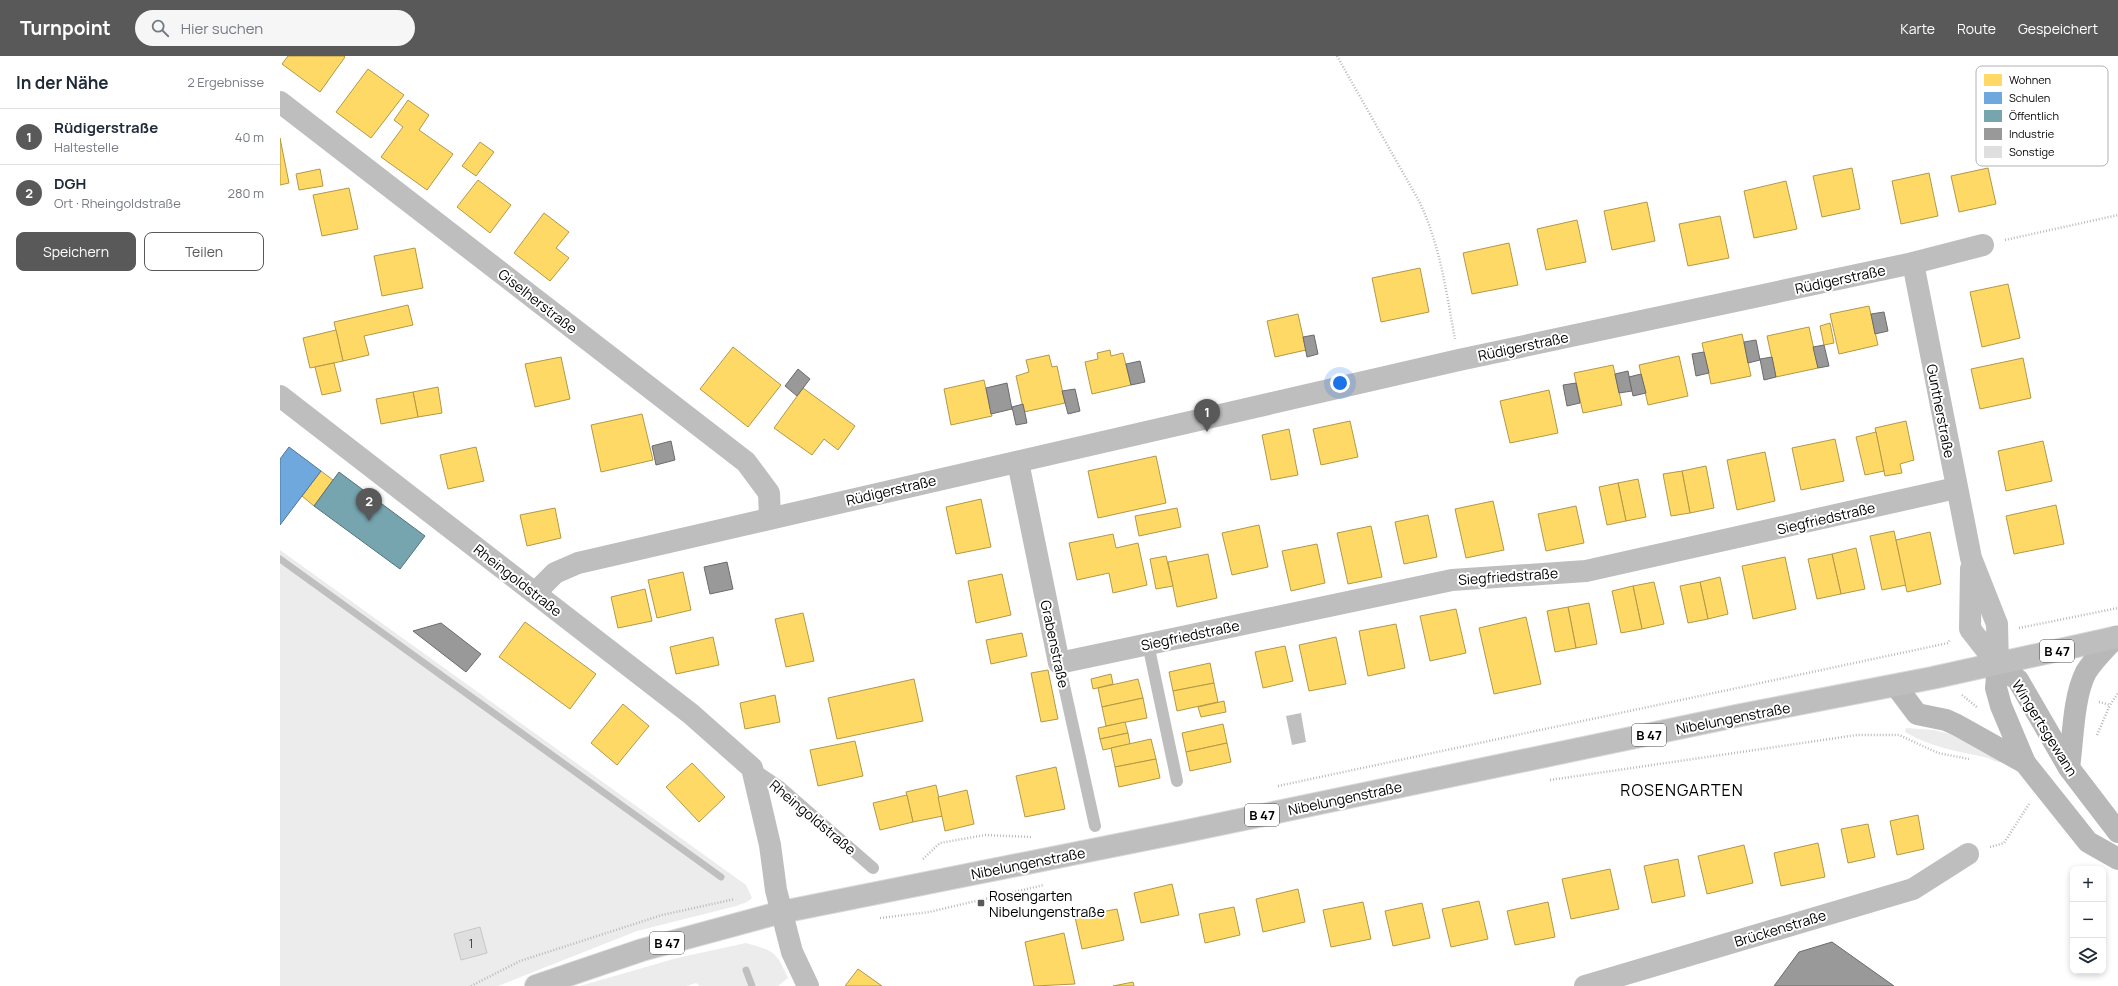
<!DOCTYPE html>
<html lang="de">
<meta charset="utf-8">
<style>
body{margin:0;font-family:Manrope,sans-serif;background:#f6f6f7;color:#1f2937}
.controls{position:absolute;right:12px;bottom:12px;display:grid;overflow:hidden;border-radius:8px;box-shadow:0 2px 6px #0003}
.controls button{width:36px;height:36px;display:grid;place-items:center;padding:0;border:0;border-bottom:1px solid #e0e1e3;background:#fff;color:#1f2937;font:20px sans-serif}
.you{position:absolute;left:1060px;top:327px;width:14px;height:14px;margin:-10px;border:3px solid #fff;border-radius:50%;background:#1a73e8;box-shadow:0 0 0 6px #1a73e833}
.badge{display:grid;place-items:center;width:26px;height:26px;border-radius:50%;background:#595959;color:#fff;font-size:13px;font-weight:700}
.pin{position:absolute;translate:-50% -33px;filter:drop-shadow(0 1px 2px #0008)}
.pin::after{content:'';position:absolute;top:21px;width:14px;height:12px;background:inherit;clip-path:polygon(0 0,100% 0,50% 100%)}
.list{margin:0;padding:0;list-style:none}
h2{display:flex;justify-content:space-between;align-items:center;height:52px;margin:0;padding:0 16px;font-size:17px}
h2 small{font-size:13px;font-weight:400;color:#747a83}
.list li{display:grid;grid-template-columns:26px 1fr auto;gap:12px;align-items:center;box-sizing:border-box;height:56px;padding:0 16px;border-top:1px solid #e0e1e3}
.list b{display:block;font-size:15px;white-space:nowrap}
.list p{margin:0;font-size:13px;white-space:nowrap;color:#747a83}
.list em{font-size:13px;font-style:normal;color:#747a83}
.actions{display:flex;gap:8px;padding:12px 16px}
.actions a{flex:1;padding:9px 0;border:1px solid #595959;border-radius:8px;text-align:center;font-size:14px;color:#595959}
.actions .main{background:#595959;color:#fff}
.icon{flex:none;width:22px;height:22px;fill:none;stroke:currentColor;stroke-width:2;stroke-linecap:round;stroke-linejoin:round}
.map{position:relative;flex:none;width:1838px;height:930px;overflow:hidden}
header{display:flex;align-items:center;gap:24px;box-sizing:border-box;height:56px;padding:0 20px;background:#595959;color:#fff}
header strong{font-size:19px}
nav{display:flex;gap:22px;margin-inline-start:auto;font-size:14px}
.search{width:280px;height:36px;background:#f6f6f7;display:flex;align-items:center;gap:10px;box-sizing:border-box;padding:0 14px;border-radius:22px;color:#747a83;font-size:15px}
main{display:flex}
aside{flex:1;background:#fff}
.map>svg:first-child{display:block}
</style>
<header>
<strong>Turnpoint</strong>
<div class="search"><svg class="icon" aria-label="search" viewBox="0 0 24 24"><circle cx="10" cy="10" r="6"/><path d="M15 15l6 6"/></svg>Hier suchen</div>
<nav><a>Karte</a><a>Route</a><a>Gespeichert</a></nav>
</header>
<main>
<aside>
<h2>In der Nähe<small>2 Ergebnisse</small></h2>
<ul class="list">
<li><span class="badge">1</span><div><b>Rüdigerstraße</b><p>Haltestelle</p></div><em>40 m</em></li>
<li><span class="badge">2</span><div><b>DGH</b><p>Ort · Rheingoldstraße</p></div><em>280 m</em></li>
</ul>
<div class="actions"><a class="main">Speichern</a><a>Teilen</a></div>
</aside>
<div class="map">
<svg width="1838" height="930" viewBox="0 0 1838 930">
<rect width="100%" height="100%" fill="#fff"/>
<g fill="#ececec">
<polygon points="0,494 466,829 472,842 467,846 456,850 357,875 218,930 0,930"/>
<path d="M1626,672L1654,674L1674,679L1725,706C1718,708 1712,703 1704,701C1676,695 1651,691 1625,676Z"/>
<path d="M466,887C494,895 496,895 508,922L498,930H420L416,927L407,930H300L397,902Z"/>
</g>
<polygon fill="#bfbfbf" points="1021,657 1026,686 1012,689 1006,660"/>
<g fill="#ffd966" stroke="#b29847">
<polygon points="8,0 64,0 65,1 40,36 2,8"/>
<polygon points="88,13 124,39 91,82 56,56"/>
<polygon points="128,44 149,59 139,74 173,98 147,134 101,101 123,71 114,64"/>
<polygon points="0,82 9,127 0,129"/>
<polygon points="200,86 214,96 196,120 182,110"/>
<polygon points="1572,112 1580,153 1542,161 1533,120"/>
<polygon points="1708,112 1716,148 1679,156 1671,120"/>
<polygon points="40,113 43,130 19,134 16,118"/>
<polygon points="1649,117 1658,160 1621,168 1612,125"/>
<polygon points="198,124 231,149 210,177 177,151"/>
<polygon points="1506,125 1517,173 1474,182 1464,135"/>
<polygon points="69,132 78,173 42,180 33,139"/>
<polygon points="1367,146 1375,185 1332,194 1324,155"/>
<polygon points="264,157 289,176 276,192 289,202 270,225 234,197"/>
<polygon points="1440,160 1449,202 1408,210 1399,168"/>
<polygon points="1297,164 1306,206 1266,214 1257,173"/>
<polygon points="1229,187 1238,229 1192,238 1183,197"/>
<polygon points="135,192 143,232 102,240 94,200"/>
<polygon points="1140,212 1149,256 1101,266 1092,222"/>
<polygon points="1728,228 1740,282 1702,291 1690,236"/>
<polygon points="128,249 133,269 84,280 89,299 63,305 54,266"/>
<polygon points="1589,250 1598,289 1559,298 1550,258"/>
<polygon points="1018,258 1026,294 995,301 987,265"/>
<polygon points="1550,267 1554,287 1544,289 1540,270"/>
<polygon points="1529,271 1538,312 1496,321 1487,280"/>
<polygon points="56,274 63,305 30,312 23,282"/>
<polygon points="1462,278 1471,320 1431,328 1422,287"/>
<polygon points="453,291 501,329 468,371 420,333"/>
<polygon points="830,294 831,300 843,297 851,329 812,338 805,306 818,303 817,297"/>
<polygon points="769,299 772,311 777,310 785,347 744,356 736,320 749,316 746,304"/>
<polygon points="1399,300 1408,340 1368,349 1359,309"/>
<polygon points="281,301 290,343 255,351 245,308"/>
<polygon points="1743,302 1751,342 1700,353 1691,313"/>
<polygon points="54,307 61,335 42,339 35,311"/>
<polygon points="1333,309 1342,349 1303,357 1294,317"/>
<polygon points="704,324 712,360 671,369 664,333"/>
<polygon points="158,331 162,357 138,361 133,336"/>
<polygon points="523,332 575,370 558,394 544,383 532,399 494,372"/>
<polygon points="1269,334 1278,377 1230,387 1220,345"/>
<polygon points="133,336 138,361 101,368 96,343"/>
<polygon points="362,358 373,404 321,416 311,369"/>
<polygon points="1070,365 1078,401 1041,409 1033,373"/>
<polygon points="1626,365 1634,404 1620,408 1622,417 1605,420 1595,372"/>
<polygon points="1009,373 1018,419 991,424 982,379"/>
<polygon points="1596,376 1604,415 1585,419 1576,381"/>
<polygon points="1555,383 1564,425 1521,434 1512,392"/>
<polygon points="1763,385 1772,425 1726,435 1718,395"/>
<polygon points="196,391 204,425 168,433 160,399"/>
<polygon points="1485,396 1495,445 1457,454 1447,404"/>
<polygon points="876,400 886,447 818,462 808,415"/>
<polygon points="1426,410 1434,452 1410,457 1402,415"/>
<polygon points="41,415 53,424 34,450 22,440"/>
<polygon points="1402,415 1410,457 1391,460 1383,418"/>
<polygon points="1358,423 1366,461 1346,465 1338,427"/>
<polygon points="1338,427 1346,465 1327,469 1319,431"/>
<polygon points="701,443 711,491 676,498 666,451"/>
<polygon points="1213,445 1224,494 1186,502 1175,453"/>
<polygon points="1776,449 1784,488 1734,498 1726,460"/>
<polygon points="1296,450 1304,487 1266,495 1258,458"/>
<polygon points="275,452 281,482 247,490 240,459"/>
<polygon points="897,452 901,471 859,480 855,460"/>
<polygon points="1148,459 1157,501 1124,508 1115,466"/>
<polygon points="979,469 988,511 952,519 942,477"/>
<polygon points="1091,470 1102,521 1068,528 1057,477"/>
<polygon points="1614,475 1626,529 1602,534 1590,480"/>
<polygon points="1650,476 1661,528 1627,536 1616,484"/>
<polygon points="833,478 836,492 858,487 867,529 833,537 829,517 797,524 789,487"/>
<polygon points="1037,488 1045,527 1011,535 1002,495"/>
<polygon points="1576,492 1585,533 1561,538 1552,498"/>
<polygon points="928,498 937,542 897,551 888,506"/>
<polygon points="1552,498 1561,538 1537,543 1528,503"/>
<polygon points="886,500 893,530 876,533 870,503"/>
<polygon points="1505,501 1516,553 1473,563 1462,510"/>
<polygon points="403,516 411,554 377,562 368,524"/>
<polygon points="722,518 731,559 696,567 688,525"/>
<polygon points="1440,521 1448,558 1428,563 1420,526"/>
<polygon points="1374,526 1384,568 1362,573 1353,530"/>
<polygon points="1420,526 1428,563 1408,567 1400,530"/>
<polygon points="1353,530 1362,573 1341,577 1332,535"/>
<polygon points="365,533 372,565 338,572 331,541"/>
<polygon points="1309,547 1317,588 1296,592 1288,551"/>
<polygon points="1288,551 1296,592 1275,596 1267,555"/>
<polygon points="1176,553 1186,597 1150,605 1140,560"/>
<polygon points="523,557 534,605 506,611 495,563"/>
<polygon points="1246,561 1261,628 1214,638 1199,572"/>
<polygon points="245,566 316,618 290,653 219,601"/>
<polygon points="1116,568 1125,612 1088,620 1079,575"/>
<polygon points="742,577 747,600 711,608 706,584"/>
<polygon points="433,581 439,609 396,618 390,591"/>
<polygon points="1056,581 1066,628 1029,635 1019,589"/>
<polygon points="1005,590 1013,625 983,632 975,596"/>
<polygon points="930,607 934,627 893,635 889,616"/>
<polygon points="768,614 778,663 761,666 751,617"/>
<polygon points="831,618 833,628 813,633 811,623"/>
<polygon points="634,623 643,665 557,683 548,642"/>
<polygon points="858,623 863,642 822,651 818,632"/>
<polygon points="934,627 938,646 897,655 893,635"/>
<polygon points="495,639 500,666 465,673 460,647"/>
<polygon points="863,642 867,662 826,670 822,651"/>
<polygon points="944,645 946,656 921,661 918,651"/>
<polygon points="343,648 369,670 337,709 311,687"/>
<polygon points="845,666 848,677 820,683 818,672"/>
<polygon points="943,668 947,687 906,696 902,677"/>
<polygon points="848,677 850,688 823,694 820,683"/>
<polygon points="871,683 876,703 835,711 831,692"/>
<polygon points="575,685 583,720 538,730 530,694"/>
<polygon points="947,687 951,706 910,715 906,696"/>
<polygon points="876,703 880,722 839,731 835,711"/>
<polygon points="412,707 445,741 419,766 386,731"/>
<polygon points="776,711 785,753 745,761 736,720"/>
<polygon points="656,729 663,760 633,766 626,736"/>
<polygon points="687,734 694,768 665,775 658,741"/>
<polygon points="627,739 633,766 600,774 593,747"/>
<polygon points="1638,759 1644,793 1617,799 1610,765"/>
<polygon points="1588,768 1595,801 1568,807 1561,773"/>
<polygon points="1538,787 1545,821 1501,830 1494,797"/>
<polygon points="1464,789 1473,827 1427,838 1418,800"/>
<polygon points="1398,803 1405,840 1372,847 1364,810"/>
<polygon points="1330,813 1339,853 1291,863 1282,823"/>
<polygon points="892,828 899,859 861,867 854,837"/>
<polygon points="1018,833 1025,866 983,876 976,843"/>
<polygon points="1199,845 1208,883 1171,891 1162,853"/>
<polygon points="1083,846 1091,883 1051,891 1043,854"/>
<polygon points="1268,846 1275,881 1235,889 1227,855"/>
<polygon points="1142,847 1150,882 1113,890 1105,855"/>
<polygon points="954,851 960,879 925,887 919,858"/>
<polygon points="837,853 844,884 802,893 795,861"/>
<polygon points="784,877 795,928 754,930 745,886"/>
<polygon points="578,913 602,930 565,930"/>
<polygon points="853,926 854,930 833,930"/>
</g>
<polygon fill="#6fa8dc" stroke="#4e769a" points="9,391 41,415 0,469 0,403"/>
<polygon fill="#76a5af" stroke="#53747a" points="59,416 145,480 120,513 34,450"/>
<g fill="#999" stroke="#6b6b6b">
<polygon points="1604,256 1608,275 1595,278 1591,258"/>
<polygon points="1034,279 1038,298 1027,301 1023,281"/>
<polygon points="1476,284 1480,304 1468,307 1464,286"/>
<polygon points="1544,289 1549,310 1538,312 1533,291"/>
<polygon points="1424,296 1429,317 1416,320 1412,298"/>
<polygon points="1492,301 1496,321 1484,324 1480,303"/>
<polygon points="860,305 865,326 851,329 846,308"/>
<polygon points="518,313 530,323 517,340 505,330"/>
<polygon points="1348,315 1352,335 1339,337 1335,318"/>
<polygon points="1361,318 1366,337 1353,340 1349,321"/>
<polygon points="727,327 732,353 711,358 706,332"/>
<polygon points="1296,327 1300,347 1287,350 1283,329"/>
<polygon points="795,333 800,355 788,358 782,335"/>
<polygon points="743,348 747,367 736,369 732,351"/>
<polygon points="391,385 395,404 376,409 372,390"/>
<polygon points="447,506 453,533 430,538 424,511"/>
<polygon points="161,567 201,598 186,616 133,575"/>
<polygon points="1552,886 1614,930 1494,930 1519,896"/>
</g>
<g fill="none" stroke-linecap="round" stroke-linejoin="round">
<g stroke="#bfbfbf" stroke-width="7">
<polyline points="0,503 441,821"/>
<polyline points="466,914 472,930"/>
</g>
</g>
<polygon fill="#dfdfdf" stroke="#c7c7c7" points="200,871 207,897 181,904 174,878"/>
<g fill="none" stroke-linecap="round" stroke-linejoin="round">
<g stroke="#dbdbdb" stroke-width="24">
<polyline id="primary" points="256,930 362,894 502,856 902,776 1461,659 1652,622 1838,581"/>
</g>
<g stroke="#b9b9b9" stroke-width="2.5" stroke-dasharray="1 2" stroke-linecap="butt">
<path d="M1057,0L1139,145C1160,188 1166,235 1175,283"/>
<polyline points="1725,184 1838,159"/>
<polyline points="1739,572 1838,552"/>
<polyline points="1682,639 1698,652"/>
<polyline points="1819,646 1830,649 1838,637"/>
<polyline points="1817,679 1830,649"/>
<polyline points="1270,724 1577,679 1619,679 1658,697 1689,703"/>
<polyline points="998,730 1668,587 1670,584"/>
<polyline points="1710,791 1724,787 1749,748"/>
<polyline points="643,803 660,787 705,779 751,781"/>
<polyline points="600,862 649,856 764,829"/>
<polyline points="191,930 240,905 382,859 455,843"/>
</g>
<g stroke="#bebebe" stroke-width="12">
<polyline points="868,588 897,725"/>
<polyline points="779,607 815,770"/>
<polyline points="472,712 500,731 593,812"/>
</g>
<g stroke="#bebebe" stroke-width="22">
<polyline points="0,46 466,406 489,437 490,461"/>
<polyline points="1633,207 1691,502 1717,568 1718,609"/>
<polyline points="0,340 411,658 472,712 490,789 496,834 512,896 528,930"/>
<polyline points="738,406 779,607 1172,524 1306,515 1676,432"/>
<polyline points="1691,513 1690,573 1718,609"/>
<polyline points="255,537 275,517 298,507 1179,304 1633,207 1703,189"/>
<polyline points="1305,930 1633,833 1688,798"/>
</g>
<g stroke="#b8b8b8" stroke-width="22">
<polyline points="1616,630 1637,658 1666,664 1677,669 1745,707"/>
<path d="M1789,712C1793,684 1793,641 1806,616C1814,603 1826,592 1836,581"/>
<polyline points="1838,776 1789,712 1738,624 1718,609 1716,632 1721,650 1745,707 1808,786 1838,803"/>
</g>
<use href="#primary" stroke="#bebebe" stroke-width="22"/>
</g>
<rect fill="#595959" stroke="#fff" stroke-width="1.5" x="697" y="843" width="8" height="8" rx="2"/>
<g text-anchor="middle" dominant-baseline="central" stroke-width="4" stroke-linejoin="round" paint-order="stroke">
<g font-size="12" fill="#383838">
<text x="191" y="887">1</text>
</g>
<g fill="#fff" stroke="#4c4c4c" stroke-width="1">
<rect x="1760" y="584" width="34" height="22" rx="3"/>
<rect x="1352" y="668" width="34" height="22" rx="3"/>
<rect x="965" y="748" width="34" height="22" rx="3"/>
<rect x="370" y="876" width="34" height="22" rx="3"/>
</g>
<g font-size="13" font-weight="bold" fill="#000">
<text x="1777" y="595">B 47</text>
<text x="1369" y="679">B 47</text>
<text x="982" y="759">B 47</text>
<text x="387" y="887">B 47</text>
</g>
<g font-size="14" fill="#000" stroke="#fff">
<text transform="translate(1560 223) rotate(-12)">Rüdigerstraße</text>
<text transform="translate(258 245) rotate(38)">Giselherstraße</text>
<text transform="translate(1243 290) rotate(-12)">Rüdigerstraße</text>
<text transform="translate(1661 355) rotate(79)">Guntherstraße</text>
<text transform="translate(611 434) rotate(-13)">Rüdigerstraße</text>
<text transform="translate(1546 462) rotate(-13)">Siegfriedstraße</text>
<text transform="translate(1228 520) rotate(-4)">Siegfriedstraße</text>
<text transform="translate(238 524) rotate(38)">Rheingoldstraße</text>
<text transform="translate(910 579) rotate(-12)">Siegfriedstraße</text>
<text transform="translate(775 588) rotate(78)">Grabenstraße</text>
<text transform="translate(1453 662) rotate(-11)">Nibelungenstraße</text>
<text transform="translate(1765 672) rotate(58)">Wingertsgewann</text>
<text transform="translate(1065 742) rotate(-12)">Nibelungenstraße</text>
<text transform="translate(533 761) rotate(40)">Rheingoldstraße</text>
<text transform="translate(748 807) rotate(-11)">Nibelungenstraße</text>
<text transform="translate(1500 872) rotate(-17)">Brückenstraße</text>
</g>
<g font-size="14" fill="#000" stroke="#fff" text-anchor="start">
<text x="709" y="839">Rosengarten<tspan x="709" dy="16">Nibelungenstraße</tspan></text>
</g>
<g font-size="16" letter-spacing="1" fill="#000" stroke="#fff">
<text x="1402" y="734">ROSENGARTEN</text>
</g>
</g>
<rect x="1696" y="10" width="132" height="100" rx="6" fill="#fff" stroke="#b2b2b2" stroke-width="1"/>
<rect x="1704" y="18" width="18" height="12" fill="#ffd966"/>
<rect x="1704" y="36" width="18" height="12" fill="#6fa8dc"/>
<rect x="1704" y="54" width="18" height="12" fill="#76a5af"/>
<rect x="1704" y="72" width="18" height="12" fill="#999"/>
<rect x="1704" y="90" width="18" height="12" fill="#dfdfdf"/>
<g font-size="11" fill="#000">
<text x="1729" y="28">Wohnen</text>
<text x="1729" y="46">Schulen</text>
<text x="1729" y="64">Öffentlich</text>
<text x="1729" y="82">Industrie</text>
<text x="1729" y="100">Sonstige</text>
</g>
</svg>
<div class="controls">
<button>+</button>
<button>−</button>
<button><svg class="icon" aria-label="layers" viewBox="0 0 24 24"><path d="M12 4l9 5-9 5-9-5zM3 14l9 5 9-5"/></svg></button>
</div>
<div class="you"></div>
<div class="pin badge" style="left:927px;top:376px">1</div>
<div class="pin badge" style="left:89px;top:465px">2</div>
</div>
</main>
